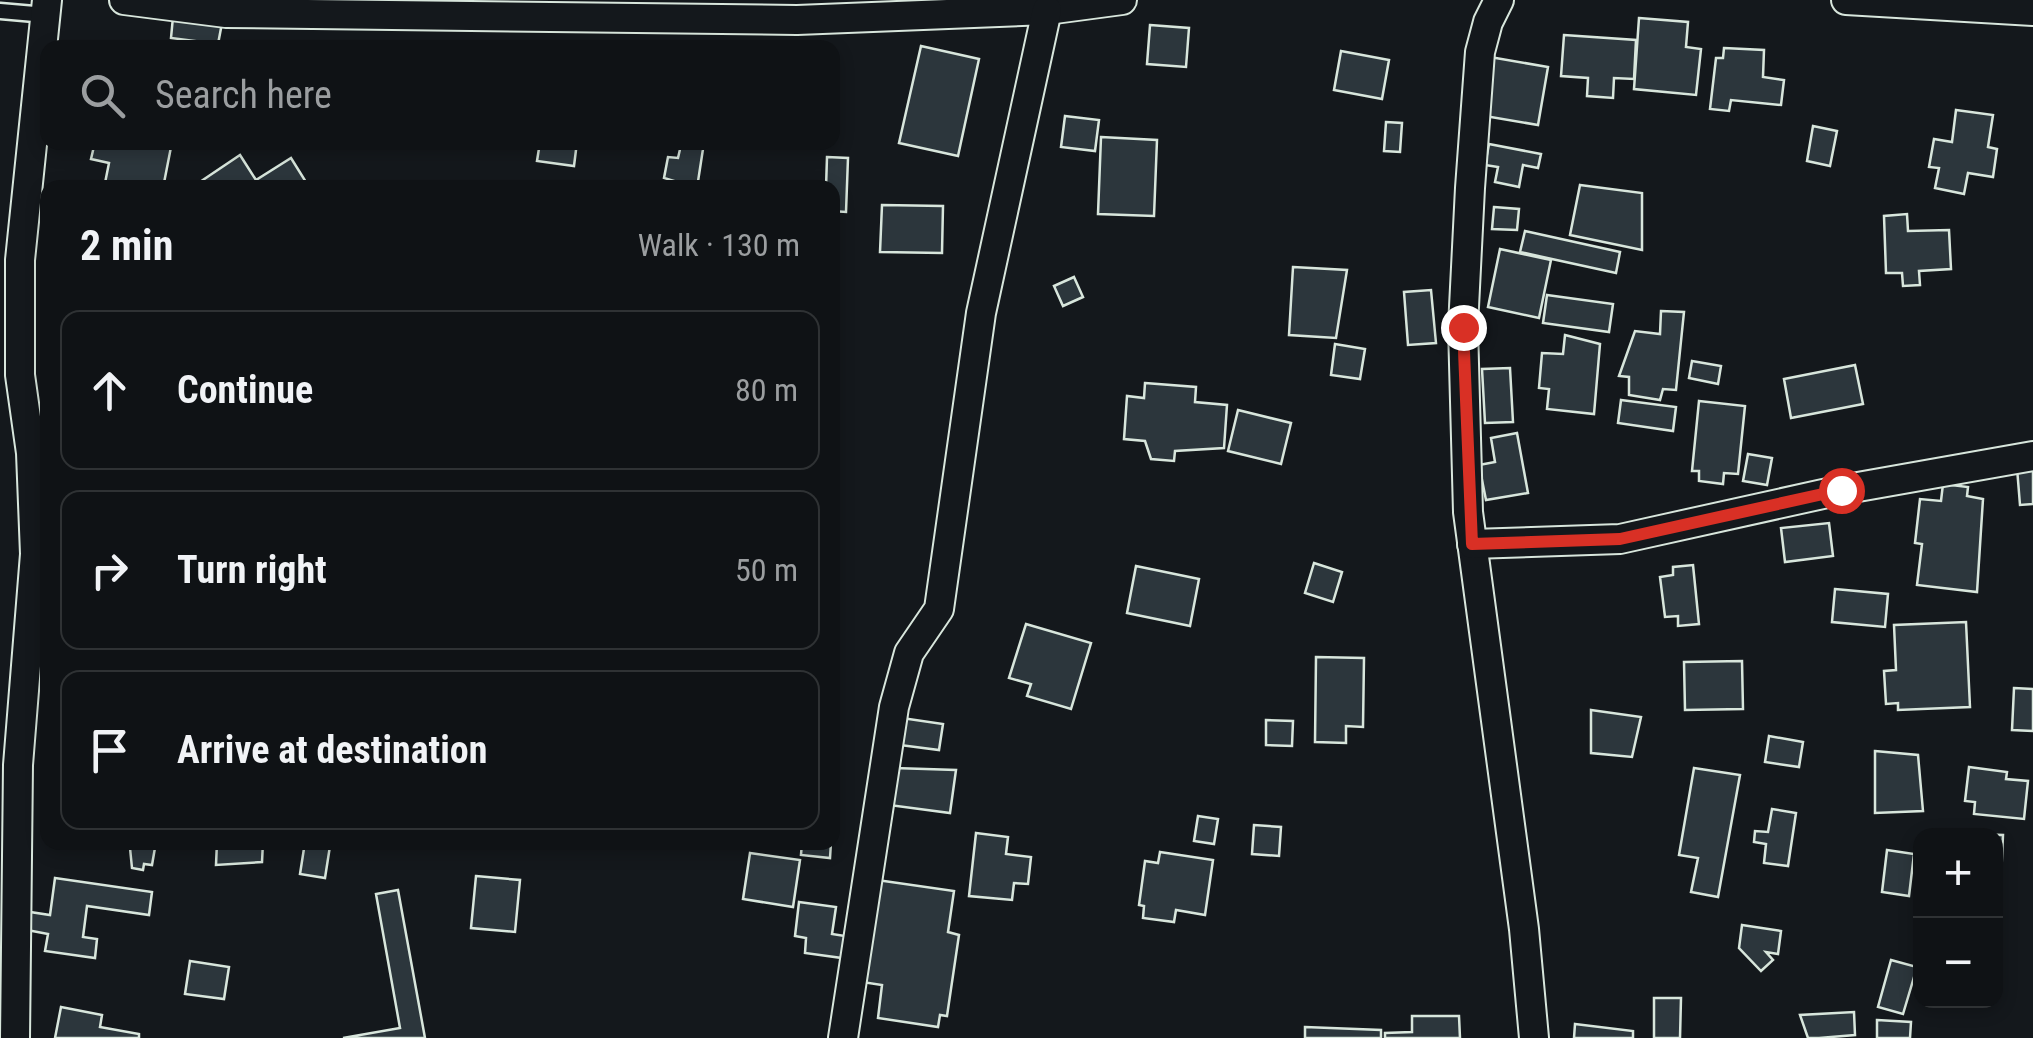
<!DOCTYPE html>
<meta charset="utf-8">
<style>
body{margin:0;font-family:"Roboto Condensed",sans-serif;background:#1d2022;color:#f1f3f6}
.controls{position:absolute;right:30px;bottom:30px;display:grid;overflow:hidden;border-radius:20px;box-shadow:0 5px 15px #0003}
.controls button{width:90px;height:90px;display:grid;place-items:center;padding:0;border:0;border-bottom:2px solid #2f3234;background:#0f1215;color:#f1f3f6;font:50px sans-serif}
.stop{position:absolute;width:30px;height:30px;margin:-22px;border:8px solid #d93025;border-radius:50%;background:#fff}
.stop.end{background:#d93025;border-color:#fff;box-shadow:0 2px 10px #0008}
.list{margin:0;padding:0;list-style:none}
h2{display:flex;justify-content:space-between;align-items:center;height:130px;margin:0;padding:0 40px;font-size:42px}
h2 small{font-size:32px;font-weight:400;color:#9b9ea0}
.list li{display:grid;grid-template-columns:65px 1fr auto;gap:30px;align-items:center;box-sizing:border-box;height:160px;margin:0 20px 20px;padding:0 20px;border:2px solid #2f3234;border-radius:20px}
.list b{display:block;font-size:38px;white-space:nowrap}
.list em{font-size:32px;font-style:normal;color:#9b9ea0}
.icon{flex:none;width:55px;height:55px;fill:none;stroke:currentColor;stroke-width:2;stroke-linecap:round;stroke-linejoin:round}
.map{position:relative;flex:none;width:2033px;height:1038px;overflow:hidden}
.search{position:absolute;background:#0f1215;box-shadow:0 5px 15px #0003;left:40px;top:40px;width:800px;height:110px;display:flex;align-items:center;gap:25px;box-sizing:border-box;padding:0 35px;border-radius:20px;color:#9b9ea0;font-size:38px}
.panel{position:absolute;background:#0f1215;box-shadow:0 5px 15px #0003;left:40px;top:180px;width:800px;height:670px;border-radius:20px}
.map>svg:first-child{display:block}
</style>
<div class="map">
<svg width="2033" height="1038" viewBox="0 0 2033 1038">
<rect width="100%" height="100%" fill="#14181c"/>
<g fill="#2c363c" stroke="#d8e6dc" stroke-width="2.5">
<polygon points="173,17 222,23 218,44 171,38"/>
<polygon points="1639,18 1688,22 1686,47 1701,49 1696,95 1634,89"/>
<polygon points="1150,25 1189,28 1186,67 1147,64"/>
<polygon points="1564,35 1636,40 1634,79 1614,78 1613,98 1587,96 1588,78 1561,76"/>
<polygon points="921,46 979,59 958,156 899,143"/>
<polygon points="1724,48 1764,50 1763,77 1784,80 1781,105 1731,100 1729,111 1710,109 1716,58 1723,58"/>
<polygon points="1341,51 1389,60 1382,99 1334,90"/>
<polygon points="1490,57 1548,67 1538,125 1479,115"/>
<polygon points="1956,110 1993,115 1988,147 1997,149 1993,177 1968,173 1964,194 1935,188 1939,168 1929,167 1934,139 1952,142"/>
<polygon points="1065,116 1099,120 1095,151 1061,147"/>
<polygon points="1386,122 1402,123 1400,152 1384,151"/>
<polygon points="1813,126 1837,131 1830,166 1807,161"/>
<polygon points="1101,137 1157,140 1154,216 1098,214"/>
<polygon points="95,142 172,142 163,188 127,188 105,183 109,163 91,159"/>
<polygon points="540,142 577,142 574,166 537,161"/>
<polygon points="1489,144 1541,154 1538,168 1523,165 1519,187 1495,182 1498,167 1485,165"/>
<polygon points="681,145 703,149 697,188 664,178 668,157 678,158"/>
<polygon points="240,155 256,180 291,158 306,182 300,188 191,188"/>
<polygon points="827,157 848,158 846,212 832,211 832,188 826,188"/>
<polygon points="1580,185 1642,193 1642,250 1570,235"/>
<polygon points="882,205 943,206 942,253 880,252"/>
<polygon points="1494,207 1519,209 1517,230 1492,229"/>
<polygon points="1907,214 1908,231 1949,230 1951,269 1919,271 1920,285 1903,286 1902,273 1886,273 1884,216"/>
<polygon points="1525,231 1620,252 1616,273 1520,252"/>
<polygon points="1500,249 1551,260 1539,318 1488,307"/>
<polygon points="1293,267 1347,270 1336,338 1289,335"/>
<polygon points="1074,277 1083,297 1063,306 1054,286"/>
<polygon points="1431,290 1436,343 1408,345 1404,292"/>
<polygon points="1547,295 1613,304 1609,332 1543,323"/>
<polygon points="1661,311 1684,312 1676,390 1663,389 1660,400 1629,395 1629,377 1619,376 1635,331 1660,334"/>
<polygon points="1565,335 1600,344 1594,414 1547,409 1549,389 1539,388 1542,353 1563,354"/>
<polygon points="1335,344 1365,349 1360,379 1331,375"/>
<polygon points="1692,361 1721,366 1718,384 1689,378"/>
<polygon points="1855,365 1863,404 1791,418 1784,379"/>
<polygon points="1510,368 1513,422 1485,423 1482,369"/>
<polygon points="1145,383 1196,387 1195,402 1227,405 1224,448 1175,451 1174,461 1151,459 1145,441 1124,439 1127,396 1144,398"/>
<polygon points="1621,400 1676,407 1673,431 1618,423"/>
<polygon points="1699,401 1745,406 1738,474 1724,473 1723,484 1699,481 1699,471 1692,471"/>
<polygon points="1238,410 1291,423 1281,464 1228,451"/>
<polygon points="1517,433 1528,493 1486,500 1479,465 1495,462 1491,438"/>
<polygon points="1748,454 1772,458 1767,485 1743,481"/>
<polygon points="2033,467 2033,504 2020,505 2017,468"/>
<polygon points="1943,484 1968,487 1967,496 1983,499 1977,592 1917,585 1922,544 1915,543 1920,499 1941,501"/>
<polygon points="1829,523 1833,556 1785,562 1781,528"/>
<polygon points="1314,563 1342,572 1333,602 1305,593"/>
<polygon points="1693,565 1699,624 1678,626 1678,616 1665,617 1660,577 1673,575 1673,567"/>
<polygon points="1136,566 1199,579 1190,626 1127,613"/>
<polygon points="1835,589 1888,594 1885,627 1832,622"/>
<polygon points="1966,622 1970,707 1898,710 1898,703 1886,704 1884,671 1896,670 1894,625"/>
<polygon points="1026,624 1091,643 1071,709 1027,696 1031,684 1009,678"/>
<polygon points="1316,657 1364,658 1363,727 1346,726 1346,743 1315,742"/>
<polygon points="1742,661 1743,709 1685,710 1684,662"/>
<polygon points="2014,688 2033,689 2033,731 2012,730"/>
<polygon points="1591,710 1641,717 1632,757 1591,753"/>
<polygon points="895,717 943,724 939,750 892,744"/>
<polygon points="1266,720 1293,721 1292,746 1266,745"/>
<polygon points="1769,736 1803,742 1799,767 1765,762"/>
<polygon points="1875,751 1918,755 1923,811 1875,813"/>
<polygon points="1969,767 2007,772 2006,779 2028,781 2024,819 1974,814 1975,802 1965,801"/>
<polygon points="894,768 956,770 950,813 889,805"/>
<polygon points="1694,768 1740,775 1718,897 1691,892 1698,858 1679,855"/>
<polygon points="1772,809 1796,813 1788,866 1764,863 1766,844 1754,842 1755,831 1768,832"/>
<polygon points="1198,816 1218,819 1214,844 1194,841"/>
<polygon points="1254,825 1281,827 1279,856 1252,854"/>
<polygon points="976,833 1008,837 1006,854 1031,857 1028,884 1014,883 1012,900 969,896"/>
<polygon points="1974,834 2003,835 2000,902 1996,901 1996,836"/>
<polygon points="118,842 156,842 152,865 144,864 143,870 132,868 130,848 117,846"/>
<polygon points="217,842 263,842 262,862 216,865"/>
<polygon points="305,842 330,846 325,878 300,874"/>
<polygon points="802,842 831,842 830,858 801,855"/>
<polygon points="1887,850 1914,854 1909,896 1882,892"/>
<polygon points="1160,852 1213,860 1205,915 1176,910 1174,922 1143,918 1144,906 1139,905 1145,861 1158,863"/>
<polygon points="750,853 800,860 793,907 743,899"/>
<polygon points="476,876 520,880 515,932 471,928"/>
<polygon points="55,878 152,892 149,915 87,906 83,937 97,939 95,958 45,951 48,934 27,930 30,912 50,915"/>
<polygon points="877,880 954,891 948,932 959,935 947,1016 940,1015 938,1027 878,1018 882,985 862,982"/>
<polygon points="398,890 425,1038 343,1038 400,1028 376,894"/>
<polygon points="799,902 836,907 832,934 845,936 842,958 805,953 806,938 795,936"/>
<polygon points="1742,925 1781,931 1778,954 1766,952 1773,960 1761,971 1739,948"/>
<polygon points="1891,960 1917,967 1903,1014 1878,1007"/>
<polygon points="190,961 229,967 224,999 185,994"/>
<polygon points="1654,998 1681,998 1680,1038 1654,1038"/>
<polygon points="61,1007 102,1015 100,1027 139,1034 139,1038 55,1038"/>
<polygon points="1854,1012 1855,1035 1819,1038 1808,1038 1800,1015"/>
<polygon points="1412,1016 1459,1016 1460,1038 1385,1038 1385,1033 1412,1032"/>
<polygon points="1877,1020 1911,1022 1910,1038 1877,1038"/>
<polygon points="1575,1024 1633,1031 1633,1038 1574,1038"/>
<polygon points="1305,1027 1381,1030 1381,1038 1305,1038"/>
</g>
<g fill="none" stroke-linecap="round" stroke-linejoin="round">
<g stroke="#d8e6dc" stroke-width="19">
<polyline id="lane" points="0,11 46,15"/>
</g>
<g stroke="#d8e6dc" stroke-width="32">
<g id="street">
<polyline points="124,0 226,13 797,20 1047,10 1122,0"/>
<polyline points="1499,0 1488,22 1480,52 1470,188 1463,327 1468,512 1524,929 1534,1038"/>
<polyline points="1846,0 2033,11"/>
<polyline points="1472,544 1620,539 1841,490 2033,456"/>
<polyline points="15,1038 18,765 35,554 31,453 20,375 20,260 47,0"/>
<polyline points="843,1038 894,707 909,653 939,609 981,313 1047,10"/>
</g>
</g>
<use href="#lane" stroke="#14181c" stroke-width="14"/>
<use href="#street" stroke="#14181c" stroke-width="28"/>
</g>
<g fill="none" stroke-linecap="round" stroke-linejoin="round">
<polyline stroke="#d93025" stroke-width="12" points="1463,327 1472,544 1620,539 1841,490"/>
</g>
</svg>
<div class="controls">
<button>+</button>
<button>−</button>
</div>
<div class="stop" style="left:1841px;top:490px"></div>
<div class="stop end" style="left:1463px;top:327px"></div>
<div class="search"><svg class="icon" aria-label="search" viewBox="0 0 24 24"><circle cx="10" cy="10" r="6"/><path d="M15 15l6 6"/></svg>Search here</div>
<section class="panel">
<h2>2 min<small>Walk · 130 m</small></h2>
<ul class="list">
<li><svg class="icon" aria-label="ahead" viewBox="0 0 24 24"><path d="M12 20V5M6 11l6-6 6 6"/></svg><div><b>Continue</b></div><em>80 m</em></li>
<li><svg class="icon" aria-label="right" viewBox="0 0 24 24"><path d="M7 20v-9h11M14 6l5 5-5 5"/></svg><div><b>Turn right</b></div><em>50 m</em></li>
<li><svg class="icon" aria-label="arrive" viewBox="0 0 24 24"><path d="M6 21V4h12l-3 4 3 4H6"/></svg><div><b>Arrive at destination</b></div></li>
</ul>
</section>
</div>
